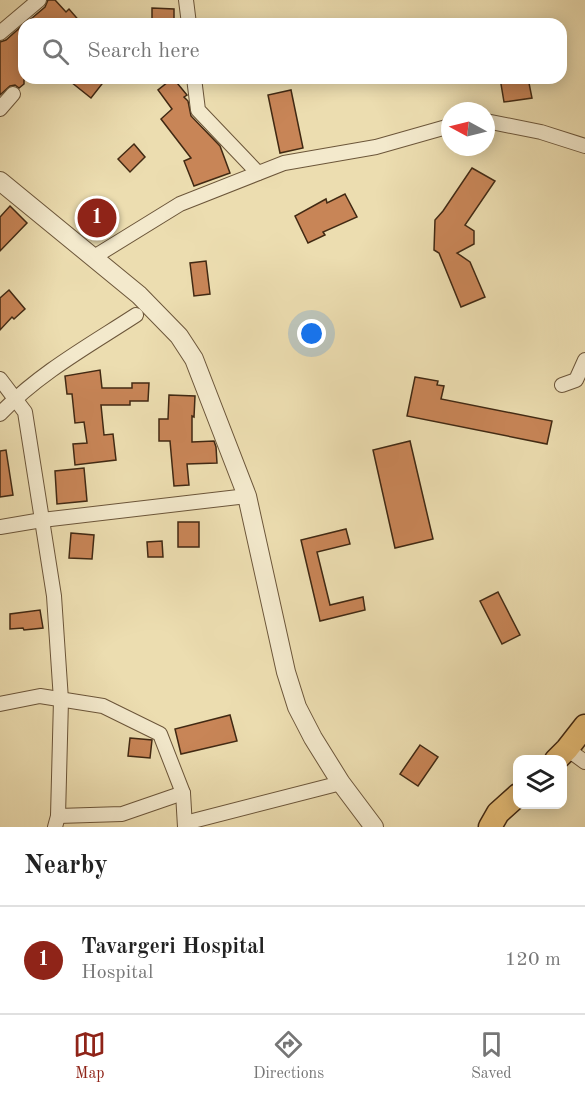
<!DOCTYPE html>
<style>
body{margin:0;font-family:"Old Standard TT",serif;background:#f6f6f6;color:#222}
.controls{position:absolute;right:18px;bottom:18px;display:grid;overflow:hidden;border-radius:12px;box-shadow:0 3px 15px #0003}
.controls button{width:54px;height:54px;display:grid;place-items:center;padding:0;border:0;border-bottom:2px solid #e0e0e0;background:#fff;color:#222;font:30px sans-serif}
.compass{position:absolute;left:441px;top:102px;width:54px;height:54px;border-radius:50%;background:#fff;box-shadow:0 3px 15px #0003;rotate:277deg}
.you{position:absolute;left:312px;top:334px;width:21px;height:21px;margin:-15px;border:4px solid #fff;border-radius:50%;background:#1a73e8;box-shadow:0 0 0 9px #1a73e833}
.badge{display:grid;place-items:center;width:39px;height:39px;border-radius:50%;background:#8f2418;color:#fff;font-size:20px;font-weight:700}
.pin{position:absolute;translate:-50% -50%;border:3px solid #fff;box-shadow:0 2px 6px #0006}
.list{margin:0;padding:0;list-style:none}
h2{display:flex;justify-content:space-between;align-items:center;height:78px;margin:0;padding:0 24px;font-size:26px}
h2 small{font-size:20px;font-weight:400;color:#767676}
.list li{display:grid;grid-template-columns:39px 1fr auto;gap:18px;align-items:center;box-sizing:border-box;height:108px;padding:0 24px;border-top:2px solid #e0e0e0}
.list b{display:block;font-size:22px;white-space:nowrap}
.list p{margin:0;font-size:20px;white-space:nowrap;color:#767676}
.list em{font-size:20px;font-style:normal;color:#767676}
.icon{flex:none;width:33px;height:33px;fill:none;stroke:currentColor;stroke-width:2;stroke-linecap:round;stroke-linejoin:round}
.map{position:relative;flex:none;width:585px;height:827px;overflow:hidden}
.search{position:absolute;background:#fff;box-shadow:0 3px 15px #0003;left:18px;right:18px;top:18px;height:66px;display:flex;align-items:center;gap:15px;box-sizing:border-box;padding:0 21px;border-radius:18px;color:#767676;font-size:22px}
.sheet{height:186px;background:#fff}
nav{display:flex;justify-content:space-around;align-items:center;box-sizing:border-box;height:84px;border-top:2px solid #e0e0e0;background:#fff;font-size:16px;color:#767676}
nav a{display:grid;justify-items:center;gap:3px}
nav .on{color:#8f2418}
.map>svg:first-child{display:block}
</style>
<div class="map">
<svg width="585" height="827" viewBox="0 0 585 827">
<rect width="100%" height="100%" fill="#ecddb0"/>
<filter id="stains"><feTurbulence type="fractalNoise" baseFrequency=".00333" numOctaves="4"/><feColorMatrix values="0 0 0 0 .2 0 0 0 0 .09 0 0 0 0 .02 0 0 0 .5 -.17"/></filter>
<radialGradient id="worn" r=".72"><stop offset=".6" stop-color="#630" stop-opacity="0"/><stop offset="1" stop-color="#630" stop-opacity=".3"/></radialGradient>
<g fill="#c88557" stroke="#412913" stroke-width="1.5">
<polygon points="48,0 55,0 66,12 69,9 82,24 25,24 45,7"/>
<polygon points="152,8 174,9 174,24 152,24"/>
<polygon points="24,24 24,84 19,88 15,85 10,86 0,95 0,42 6,40"/>
<polygon points="66,78 94,78 102,84 91,98"/>
<polygon points="173,78 187,95 184,97 188,101 191,116 220,146 230,173 194,186 184,161 191,158 161,119 172,109 158,90"/>
<polygon points="500,78 528,78 532,98 504,102"/>
<polygon points="291,90 303,148 280,153 268,95"/>
<polygon points="134,144 145,157 130,172 118,159"/>
<polygon points="472,168 495,181 465,225 474,231 474,244 457,253 470,262 485,297 461,307 439,253 434,250 435,220 443,211"/>
<polygon points="345,194 357,217 323,232 325,235 308,243 295,216 326,199 327,203"/>
<polygon points="100,197 118,222 100,235 81,210"/>
<polygon points="10,206 27,223 0,251 0,217"/>
<polygon points="206,261 210,294 194,296 190,263"/>
<polygon points="9,290 25,309 14,319 12,317 0,330 0,298"/>
<polygon points="100,370 102,388 132,388 132,383 149,383 148,401 130,401 130,405 101,405 104,435 113,434 116,460 75,465 73,444 87,443 84,422 75,423 72,394 67,394 65,376"/>
<polygon points="415,377 438,381 437,385 444,386 441,399 552,421 547,444 407,416"/>
<polygon points="169,395 195,396 194,417 192,416 192,442 214,441 216,447 217,463 187,464 189,485 174,486 170,441 159,441 159,419 168,419"/>
<polygon points="410,441 433,539 395,548 373,450"/>
<polygon points="6,450 13,495 0,497 0,451"/>
<polygon points="84,468 87,501 57,504 55,471"/>
<rect x="178" y="522" width="21" height="25"/>
<polygon points="346,529 350,544 317,552 330,605 363,597 365,610 320,621 301,540"/>
<polygon points="71,533 94,535 92,559 69,558"/>
<polygon points="162,541 163,557 148,557 147,542"/>
<polygon points="498,592 520,635 502,644 480,601"/>
<polygon points="40,610 43,628 24,630 23,628 10,629 10,614"/>
<polygon points="230,715 237,741 181,754 175,729"/>
<polygon points="130,738 152,740 150,758 128,756"/>
<polygon points="420,745 438,757 418,786 400,774"/>
</g>
<g fill="none" stroke-linecap="round" stroke-linejoin="round">
<g stroke="#6c563a" stroke-width="16">
<g id="minor">
<polyline points="186,0 189,24"/>
<polyline points="0,33 39,0"/>
<polyline points="194,78 198,110 258,173"/>
<polyline points="0,109 13,94"/>
<polyline points="486,121 541,132 585,146"/>
<polyline points="94,257 180,204 284,163 376,147 450,126"/>
<polyline points="0,379 25,412 54,596 61,700 58,816 55,827"/>
<polyline points="562,385 576,380 585,360"/>
<path d="M0,414C39,373 90,345 136,315"/>
<polyline points="0,527 42,520 247,496"/>
<polyline points="0,704 40,696 103,706 160,734 183,793 185,827"/>
<polyline points="567,749 585,762"/>
<polyline points="58,816 122,814 183,793"/>
<polyline points="185,823 341,783"/>
</g>
</g>
<g stroke="#6c563a" stroke-width="20">
<polyline id="tertiary" points="0,181 139,295 179,336 194,359 247,496 286,672 297,707 313,738 341,783 374,827"/>
</g>
<g stroke="#412913" stroke-width="25">
<g id="primary">
<polyline points="556,760 567,749 585,726"/>
<polyline points="490,827 498,813 518,795"/>
</g>
</g>
<use href="#minor" stroke="#f3e9cc" stroke-width="14"/>
<use href="#tertiary" stroke="#f3e9cc" stroke-width="18"/>
<use href="#primary" stroke="#e6be78" stroke-width="22"/>
</g>
<rect width="100%" height="100%" filter="url(#stains)"/>
<rect width="100%" height="100%" fill="url(#worn)"/>
</svg>
<div class="controls">
<button><svg class="icon" aria-label="layers" viewBox="0 0 24 24"><path d="M12 4l9 5-9 5-9-5zM3 14l9 5 9-5"/></svg></button>
</div>
<svg class="compass" viewBox="-18 -18 36 36"><path d="M0-13l5 13h-10z" fill="#e53935"/><path d="M0 13l5-13h-10z" fill="#767676"/></svg>
<div class="you"></div>
<div class="pin badge" style="left:97px;top:218px">1</div>
<div class="search"><svg class="icon" aria-label="search" viewBox="0 0 24 24"><circle cx="10" cy="10" r="6"/><path d="M15 15l6 6"/></svg>Search here</div>
</div>
<section class="sheet">
<h2>Nearby<small></small></h2>
<ul class="list">
<li><span class="badge">1</span><div><b>Tavargeri Hospital</b><p>Hospital</p></div><em>120 m</em></li>
</ul>
</section>
<nav>
<a class="on"><svg class="icon" aria-label="map" viewBox="0 0 24 24"><path d="M3 6l6-2 6 2 6-2v14l-6 2-6-2-6 2zM9 4v14M15 6v14"/></svg>Map</a>
<a><svg class="icon" aria-label="directions" viewBox="0 0 24 24"><path d="M12 3l9 9-9 9-9-9zM9 14v-3h6M13 9l2 2-2 2"/></svg>Directions</a>
<a><svg class="icon" aria-label="saved" viewBox="0 0 24 24"><path d="M7 4h10v16l-5-4-5 4z"/></svg>Saved</a>
</nav>
